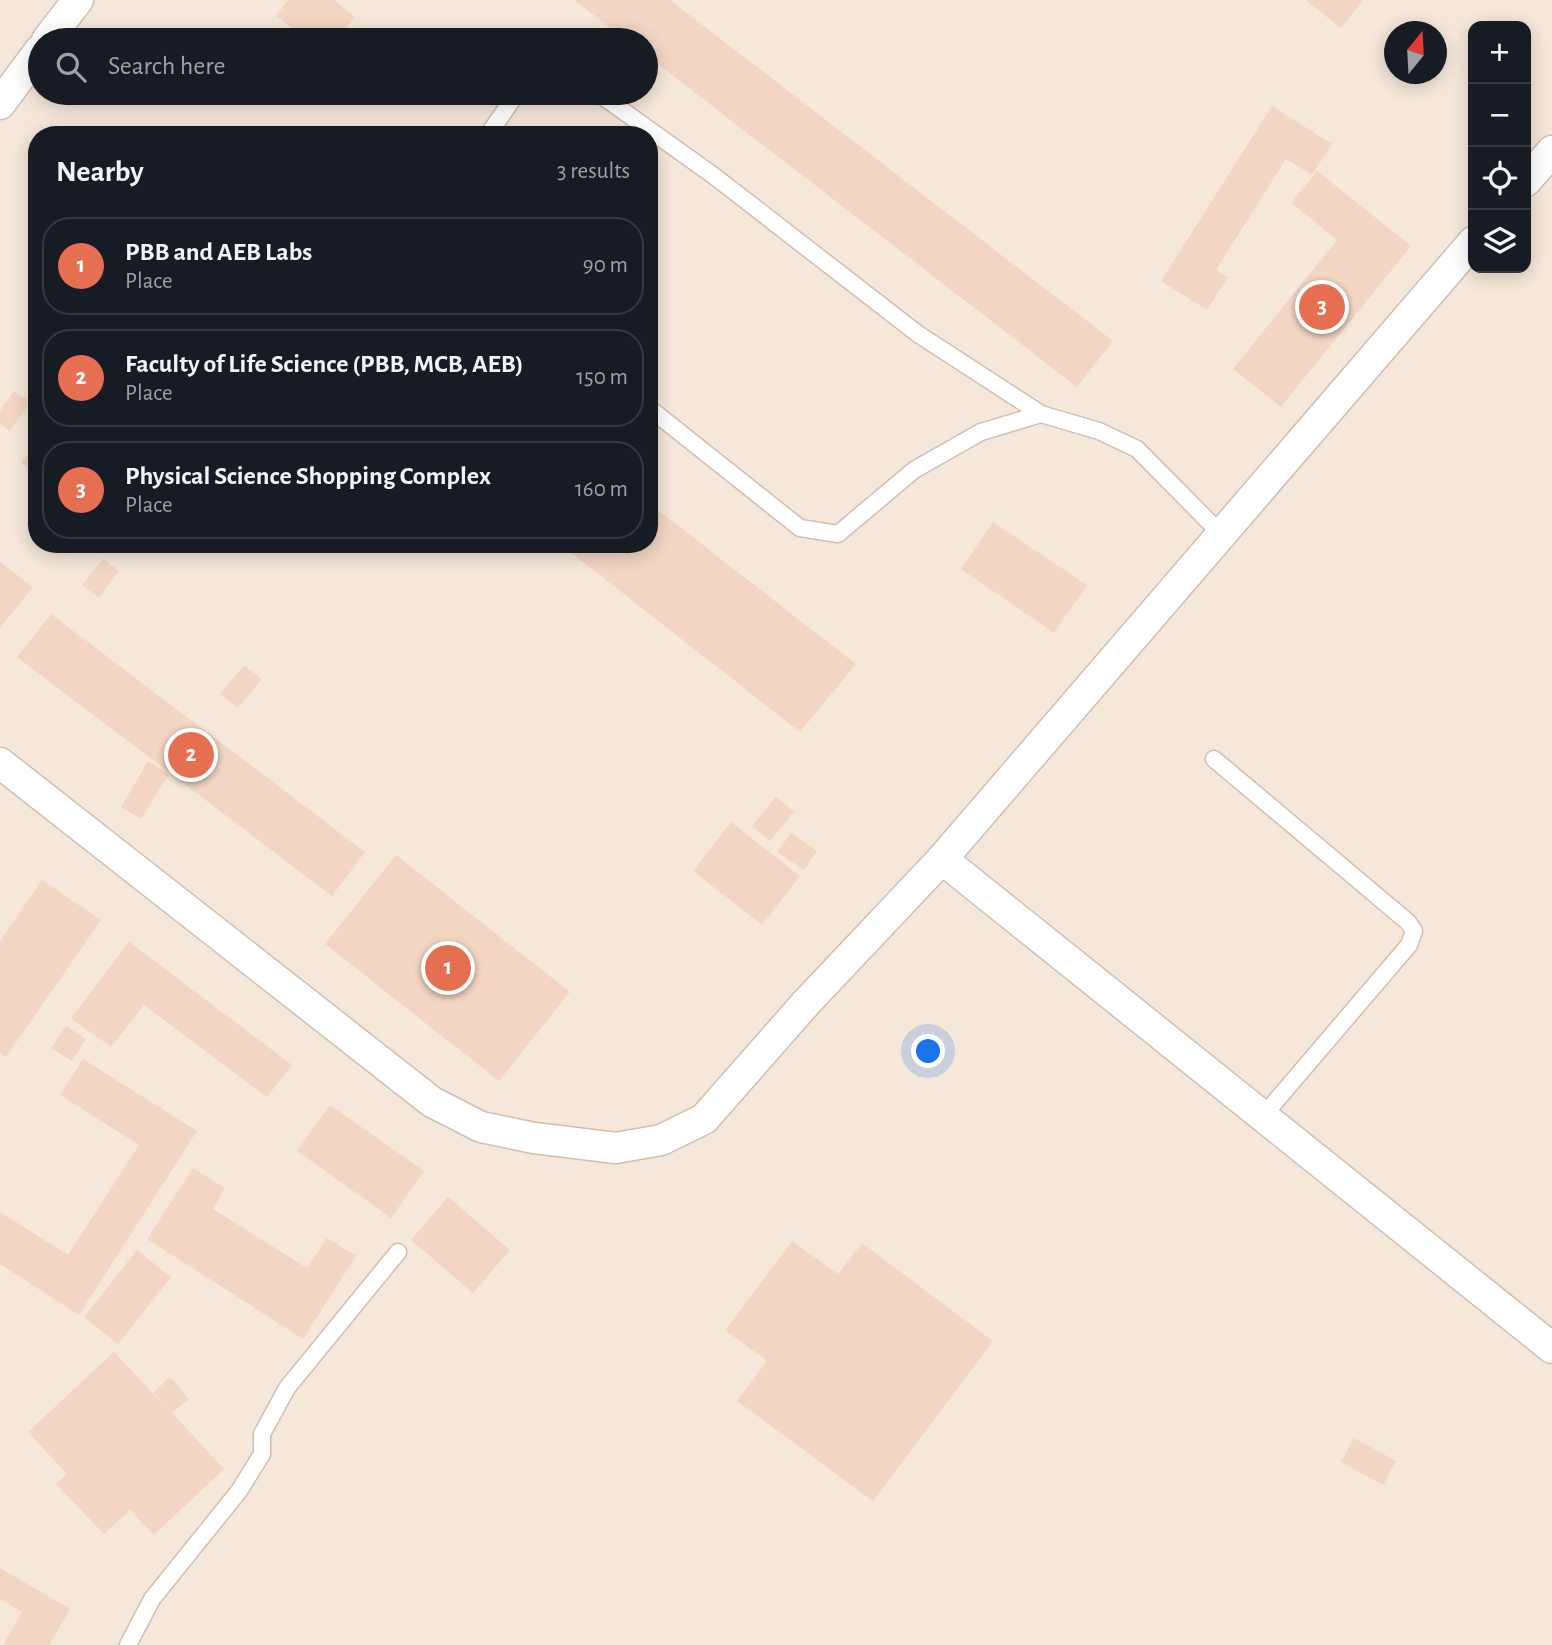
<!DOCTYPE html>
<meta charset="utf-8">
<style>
body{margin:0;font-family:"Alegreya Sans",sans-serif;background:#242831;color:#f1f3f6}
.controls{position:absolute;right:21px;top:21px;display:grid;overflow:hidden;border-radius:14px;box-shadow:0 4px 18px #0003}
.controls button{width:63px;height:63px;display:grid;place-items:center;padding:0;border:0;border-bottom:2px solid #363941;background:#171b24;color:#f1f3f6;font:35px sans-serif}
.compass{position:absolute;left:1384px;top:21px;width:63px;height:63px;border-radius:50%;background:#171b24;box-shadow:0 4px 18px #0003;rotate:18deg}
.you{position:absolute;left:929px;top:1052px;width:24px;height:24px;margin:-18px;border:5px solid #fff;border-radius:50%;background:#1a73e8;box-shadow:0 0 0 10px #1a73e833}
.badge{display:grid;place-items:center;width:46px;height:46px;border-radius:50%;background:#e76f51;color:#fff;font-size:23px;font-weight:700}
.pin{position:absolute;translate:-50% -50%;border:4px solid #fff;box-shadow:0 2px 7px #0006}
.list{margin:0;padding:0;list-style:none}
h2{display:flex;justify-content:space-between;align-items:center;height:91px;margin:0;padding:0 28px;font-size:30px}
h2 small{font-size:23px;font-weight:400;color:#9ea1a6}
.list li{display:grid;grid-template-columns:46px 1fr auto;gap:21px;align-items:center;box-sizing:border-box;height:98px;margin:0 14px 14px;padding:0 14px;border:2px solid #363941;border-radius:28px}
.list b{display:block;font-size:26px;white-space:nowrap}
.list p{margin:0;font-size:23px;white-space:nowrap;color:#9ea1a6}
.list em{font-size:23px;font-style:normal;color:#9ea1a6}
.icon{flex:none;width:38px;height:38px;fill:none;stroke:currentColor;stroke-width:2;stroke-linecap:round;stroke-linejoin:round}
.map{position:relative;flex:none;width:1552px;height:1645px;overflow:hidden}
.search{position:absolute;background:#171b24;box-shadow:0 4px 18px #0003;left:28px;top:28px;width:630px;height:77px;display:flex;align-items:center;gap:18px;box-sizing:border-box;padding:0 24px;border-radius:38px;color:#9ea1a6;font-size:26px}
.panel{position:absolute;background:#171b24;box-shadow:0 4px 18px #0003;left:28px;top:126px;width:630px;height:427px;border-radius:28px}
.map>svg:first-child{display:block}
</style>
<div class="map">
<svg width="1552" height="1645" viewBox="0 0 1552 1645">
<rect width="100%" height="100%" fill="#fdf6ec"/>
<path fill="#f5e8da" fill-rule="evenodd" d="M0,0H1552V1645H0ZM1473,26H1526V268H1473ZM1394,32H1436V74H1394ZM40,40H646V93H40ZM37,135H649V544H37Z"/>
<g fill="#f3d5c3">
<polygon points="288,0 334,0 355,17 337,40 307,40 276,16"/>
<polygon points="574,0 670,0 1113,341 1077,387 646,55 646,40 626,40"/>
<polygon points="1305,0 1363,0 1341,28"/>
<polygon points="1272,106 1332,144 1312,175 1286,159 1216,270 1228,277 1207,310 1161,281"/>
<polygon points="1317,171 1411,246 1281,407 1233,369 1337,240 1291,203"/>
<polygon points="14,391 30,402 10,431 0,424 0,411"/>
<polygon points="37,443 37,475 21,463"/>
<polygon points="649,503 856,664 800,732 560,544 649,544"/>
<polygon points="993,522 1087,585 1054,633 961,569"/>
<polygon points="103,559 119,571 99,598 82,585"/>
<polygon points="0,562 33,587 0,628"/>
<polygon points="51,614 365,852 332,896 17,657"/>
<polygon points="244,665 262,679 238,708 220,694"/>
<polygon points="148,761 169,774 141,819 121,807"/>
<polygon points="776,797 794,812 770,841 752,826"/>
<polygon points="731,822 800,876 762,925 693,871"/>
<polygon points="791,833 817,851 804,870 777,852"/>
<polygon points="396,855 570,992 499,1081 325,944"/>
<polygon points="42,880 101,920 6,1057 0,1053 0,941"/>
<polygon points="129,942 292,1065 267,1097 144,1005 111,1047 71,1018"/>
<polygon points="66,1026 86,1039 72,1061 51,1048"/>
<polygon points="83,1059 197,1131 79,1315 0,1264 0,1212 68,1255 139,1145 60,1095"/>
<polygon points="330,1105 424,1171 391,1218 297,1151"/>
<polygon points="193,1168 225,1188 213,1209 307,1268 327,1238 356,1256 303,1339 147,1239"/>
<polygon points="448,1197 510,1250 473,1293 411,1240"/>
<polygon points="792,1241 838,1274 862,1243 993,1341 873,1501 737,1401 767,1361 725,1330"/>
<polygon points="137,1250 171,1277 118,1344 84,1317"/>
<polygon points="114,1352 165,1406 154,1392 170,1377 189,1399 172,1413 224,1469 154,1535 130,1510 104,1534 56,1484 67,1474 28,1432"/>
<polygon points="1354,1438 1396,1461 1383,1485 1341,1462"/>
<polygon points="0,1568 70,1609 49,1645 3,1645 22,1612 0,1599"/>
</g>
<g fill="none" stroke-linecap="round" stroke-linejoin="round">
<g stroke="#d1beb0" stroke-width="19">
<g id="service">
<polyline points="598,93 714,176 918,334 1041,414 1099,431 1137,449 1223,536"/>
<polyline points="488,135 517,93"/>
<polyline points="649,408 800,528 838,534 914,470 981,432 1041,414"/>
<polyline points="1214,759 1408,922 1414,931 1409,945 1263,1116"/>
<polyline points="128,1645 152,1599 239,1491 262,1454 262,1434 287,1388 398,1252"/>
</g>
</g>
<g stroke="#d1beb0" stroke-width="33">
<g id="minor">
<polyline points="47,40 78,0"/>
<polyline points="0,104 40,50"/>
<polyline points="1526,181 1552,151"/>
<polyline points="0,763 432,1102 481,1127 534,1138 616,1148 661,1140 704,1119 806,1003 942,859 1473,242"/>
<polyline points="942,859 1552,1348"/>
</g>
</g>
<use href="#service" stroke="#fff" stroke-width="16"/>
<use href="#minor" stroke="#fff" stroke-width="30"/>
</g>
</svg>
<div class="controls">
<button>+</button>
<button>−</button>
<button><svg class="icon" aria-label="locate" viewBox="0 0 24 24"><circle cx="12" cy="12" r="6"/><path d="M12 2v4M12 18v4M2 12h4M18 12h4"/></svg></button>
<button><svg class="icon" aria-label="layers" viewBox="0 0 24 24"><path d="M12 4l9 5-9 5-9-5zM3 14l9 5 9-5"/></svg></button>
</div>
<svg class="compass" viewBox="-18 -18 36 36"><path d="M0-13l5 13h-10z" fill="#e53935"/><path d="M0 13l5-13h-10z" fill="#9ea1a6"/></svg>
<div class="you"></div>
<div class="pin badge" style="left:448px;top:968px">1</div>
<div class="pin badge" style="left:191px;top:755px">2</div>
<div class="pin badge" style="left:1322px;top:307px">3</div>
<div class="search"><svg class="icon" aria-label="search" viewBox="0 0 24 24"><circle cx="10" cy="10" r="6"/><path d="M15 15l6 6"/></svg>Search here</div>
<section class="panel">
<h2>Nearby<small>3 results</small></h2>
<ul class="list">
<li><span class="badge">1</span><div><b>PBB and AEB Labs</b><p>Place</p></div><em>90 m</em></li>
<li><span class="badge">2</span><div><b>Faculty of Life Science (PBB, MCB, AEB)</b><p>Place</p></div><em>150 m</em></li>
<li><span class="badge">3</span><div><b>Physical Science Shopping Complex</b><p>Place</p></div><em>160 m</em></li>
</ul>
</section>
</div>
